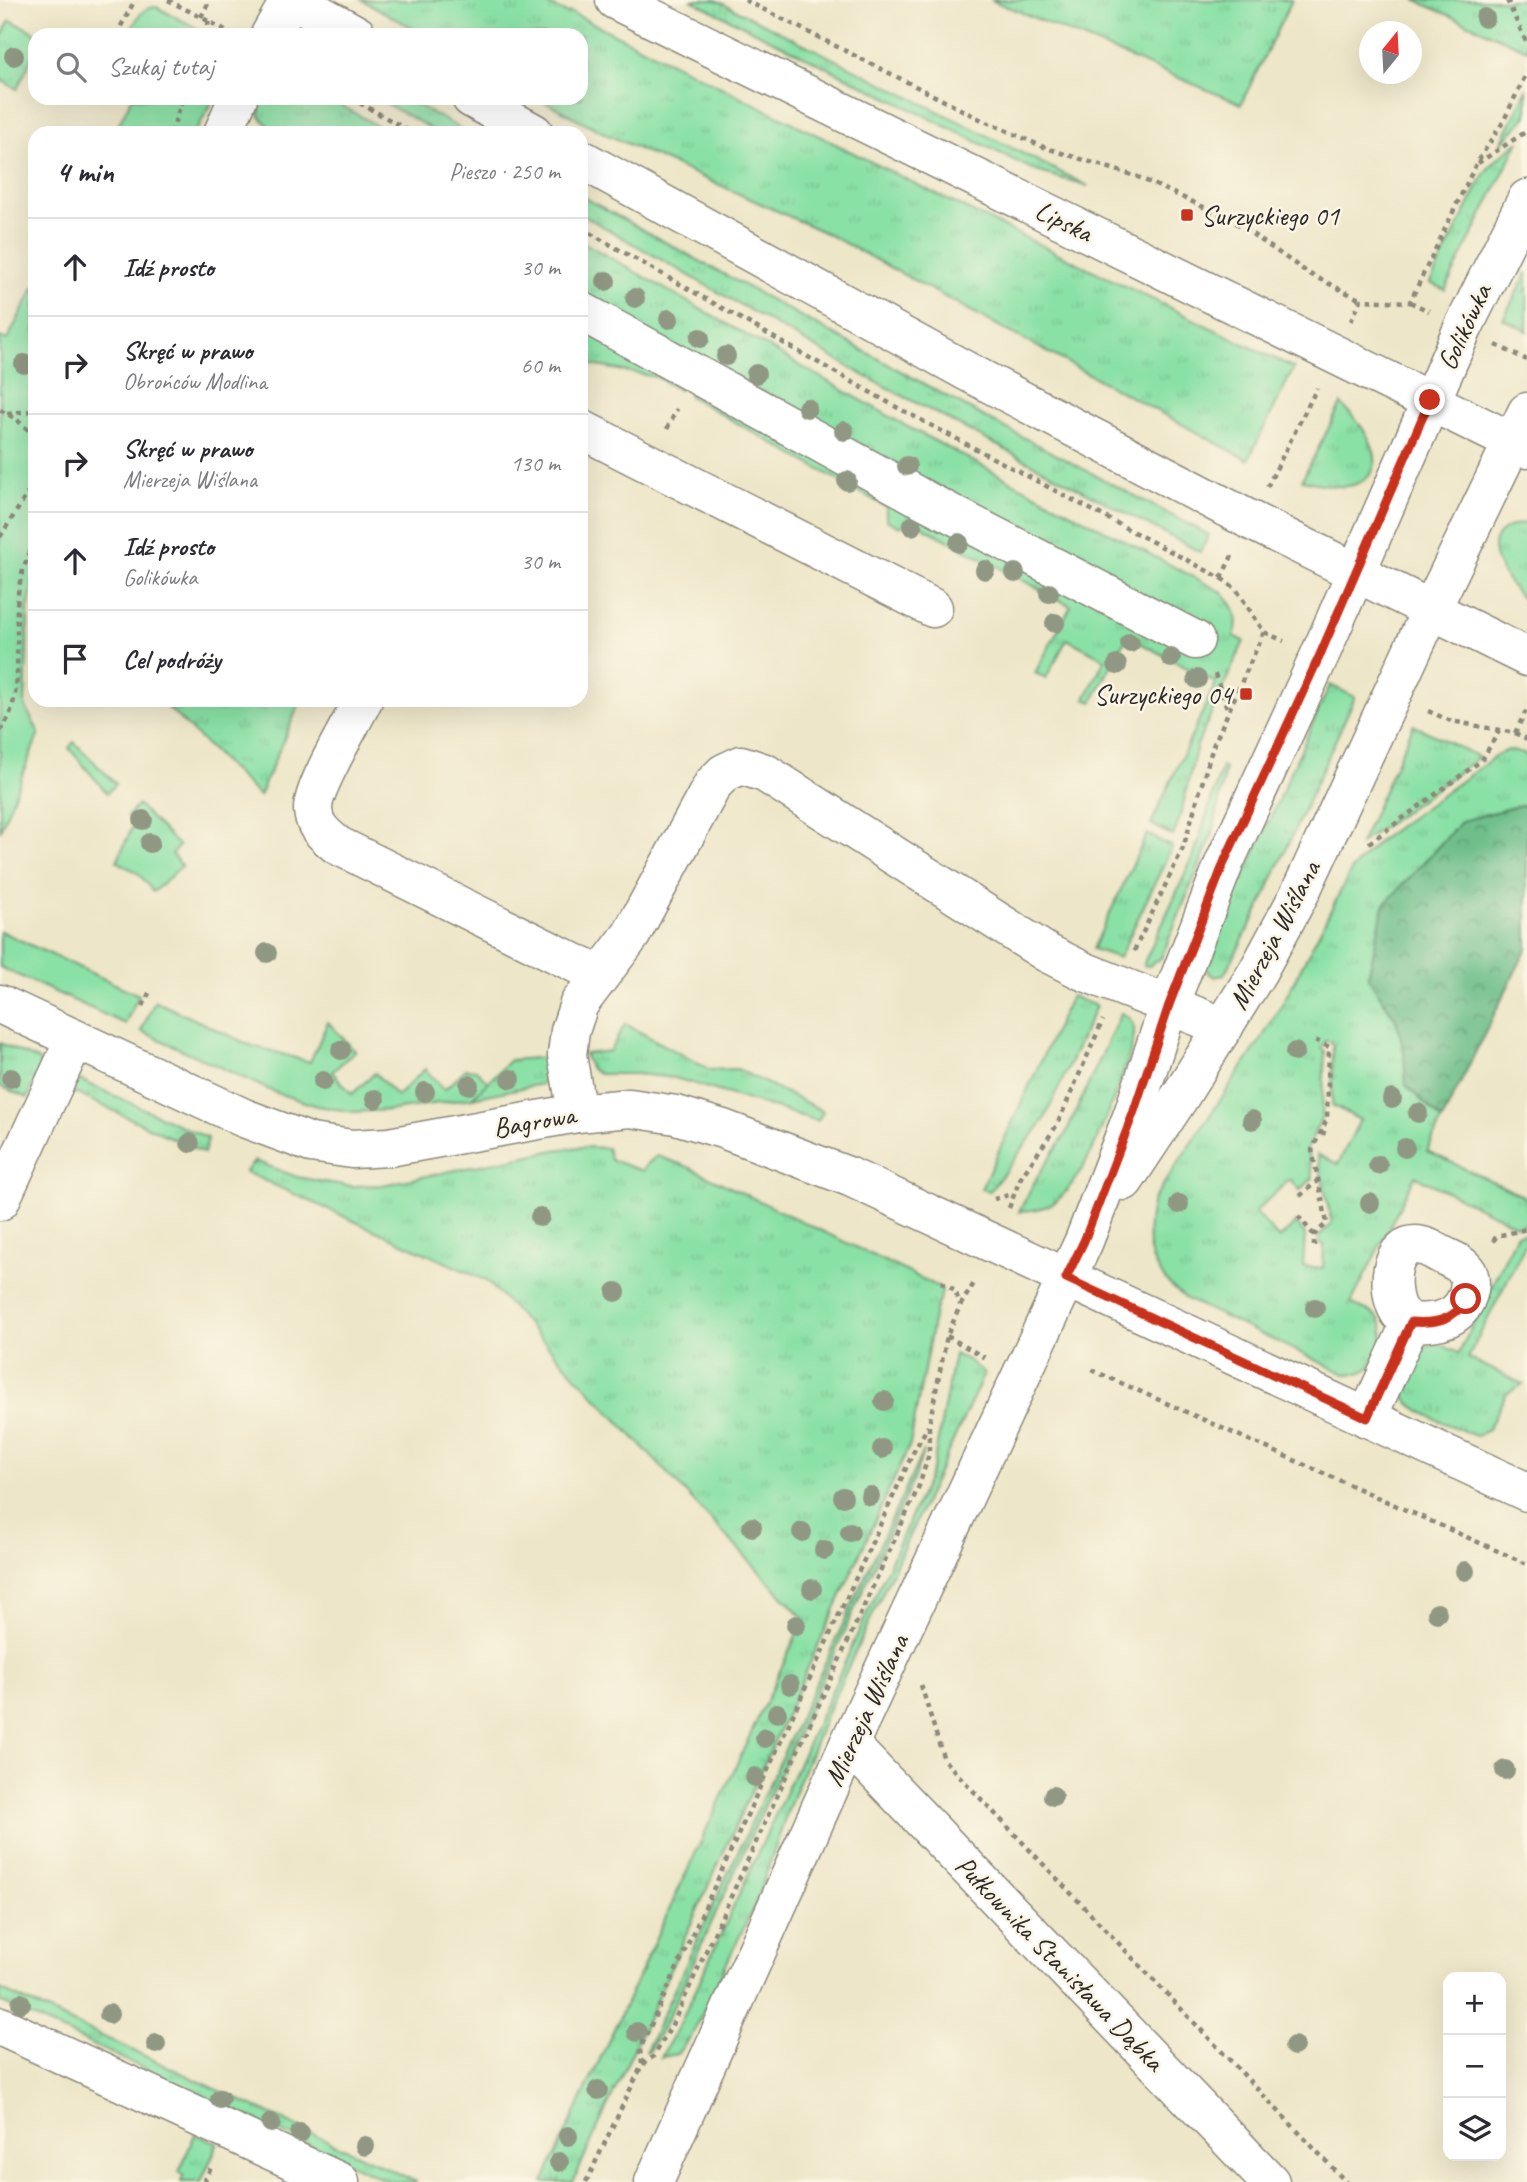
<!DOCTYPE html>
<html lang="pl">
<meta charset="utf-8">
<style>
body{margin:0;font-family:Caveat,sans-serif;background:#f7f7f7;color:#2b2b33}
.controls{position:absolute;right:21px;bottom:21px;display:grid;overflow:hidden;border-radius:14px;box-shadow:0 7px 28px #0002}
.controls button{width:63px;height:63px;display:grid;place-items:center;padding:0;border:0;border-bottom:2px solid #e1e1e2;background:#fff;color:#2b2b33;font:35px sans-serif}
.compass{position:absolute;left:1359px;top:21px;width:63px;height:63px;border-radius:50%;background:#fff;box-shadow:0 7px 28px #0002;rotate:18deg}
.stop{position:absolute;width:21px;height:21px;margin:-16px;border:5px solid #c8321e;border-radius:50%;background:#fff}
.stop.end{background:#c8321e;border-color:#fff;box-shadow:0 2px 7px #0008}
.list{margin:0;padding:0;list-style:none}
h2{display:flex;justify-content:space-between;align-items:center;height:91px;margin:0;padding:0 28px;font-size:30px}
h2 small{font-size:23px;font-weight:400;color:#7c7c81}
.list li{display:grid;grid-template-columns:46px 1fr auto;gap:21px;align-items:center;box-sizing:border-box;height:98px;padding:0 28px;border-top:2px solid #e1e1e2}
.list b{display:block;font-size:26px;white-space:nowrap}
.list p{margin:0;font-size:23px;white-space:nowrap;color:#7c7c81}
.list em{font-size:23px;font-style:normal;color:#7c7c81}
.icon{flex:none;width:38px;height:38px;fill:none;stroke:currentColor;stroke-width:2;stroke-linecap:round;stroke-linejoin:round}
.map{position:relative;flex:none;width:1527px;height:2182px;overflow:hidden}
.search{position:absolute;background:#fff;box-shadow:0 7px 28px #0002;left:28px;top:28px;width:560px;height:77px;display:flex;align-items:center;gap:18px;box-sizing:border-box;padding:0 24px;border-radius:21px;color:#7c7c81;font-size:26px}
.panel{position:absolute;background:#fff;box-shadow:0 7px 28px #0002;left:28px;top:126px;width:560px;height:581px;border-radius:21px}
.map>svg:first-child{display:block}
</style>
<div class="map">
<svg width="1527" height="2182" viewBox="0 0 1527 2182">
<defs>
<pattern id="grass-tufts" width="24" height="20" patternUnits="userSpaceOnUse" patternTransform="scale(1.75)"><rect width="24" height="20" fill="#8ae1a6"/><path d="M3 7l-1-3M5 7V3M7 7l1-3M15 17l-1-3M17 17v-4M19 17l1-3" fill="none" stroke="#77c18f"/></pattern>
<pattern id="forest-crowns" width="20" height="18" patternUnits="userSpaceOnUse" patternTransform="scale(1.75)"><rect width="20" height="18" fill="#6fbf8b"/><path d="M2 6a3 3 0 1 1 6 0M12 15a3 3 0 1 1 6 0" fill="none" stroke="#5b9b72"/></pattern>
</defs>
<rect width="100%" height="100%" fill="#fcf5e5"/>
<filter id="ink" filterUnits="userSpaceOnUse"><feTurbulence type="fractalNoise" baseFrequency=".0143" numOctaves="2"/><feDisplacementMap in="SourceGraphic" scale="14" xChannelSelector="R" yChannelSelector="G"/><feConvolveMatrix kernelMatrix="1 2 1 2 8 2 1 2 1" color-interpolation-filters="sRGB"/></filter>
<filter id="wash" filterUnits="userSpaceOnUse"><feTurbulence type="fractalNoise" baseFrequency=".00686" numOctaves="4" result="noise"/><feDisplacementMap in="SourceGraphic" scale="28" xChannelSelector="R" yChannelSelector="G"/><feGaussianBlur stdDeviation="1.57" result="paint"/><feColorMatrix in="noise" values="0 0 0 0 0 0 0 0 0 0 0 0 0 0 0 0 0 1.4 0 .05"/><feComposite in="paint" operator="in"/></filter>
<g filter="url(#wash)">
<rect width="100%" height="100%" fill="#ede6c8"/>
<g fill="url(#grass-tufts)" stroke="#5a8668" stroke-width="2" fill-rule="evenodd">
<polygon points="362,0 539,0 568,14 570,12 956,204 1294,368 1248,460 826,233 608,135 538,98 581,98 581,35 425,35"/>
<polygon points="691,0 716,0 1088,186 1036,171"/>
<polygon points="991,0 1292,0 1241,104"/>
<polygon points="1415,0 1527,0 1527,50"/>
<polygon points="10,20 40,35 35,35 35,52 17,89 0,80 0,39"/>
<polygon points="1527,89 1527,116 1500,145"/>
<polygon points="258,98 328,98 390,133 281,133 270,127 260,117"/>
<polygon points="376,98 405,98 468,133 439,133"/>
<polygon points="1519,141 1445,290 1430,283 1485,172 1496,160"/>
<polygon points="581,196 988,419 1209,535 1200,552 867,377 581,214"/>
<path d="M581,241L910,428L1222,592C1234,604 1241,619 1234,636L1244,641L1197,745L1180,817L1173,836L1151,824L1216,683L1127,636L1092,702L1085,699L1105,659L1067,639L1046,678L1035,673L1071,606L910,520L900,527L886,520V507L689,396L694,384L1065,554L1034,534L1001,520L994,513L960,498L581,296Z"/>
<polygon points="1527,272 1527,331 1503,319"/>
<polygon points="581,323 683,382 679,390 656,377 581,363"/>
<path d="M1341,404C1359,421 1399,467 1356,484C1341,490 1317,483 1302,480Z"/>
<path d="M1527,523V604C1504,580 1466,529 1527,523Z"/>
<path d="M1330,685L1355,697L1260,907L1228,968L1223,975L1215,977C1208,973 1205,970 1206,961Z"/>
<polygon points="160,700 301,700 259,796"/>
<polygon points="1413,725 1479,757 1360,844 1413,726"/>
<path d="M1508,750L1527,755V807L1521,805L1462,821L1384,905L1368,977L1397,1021L1404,1052L1406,1085L1442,1120L1427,1151L1527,1198V1223L1518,1226L1415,1176L1351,1303C1360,1308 1374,1311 1380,1320C1388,1332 1377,1362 1366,1370C1359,1374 1353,1374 1345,1374L1188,1300C1149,1272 1142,1246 1153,1200L1262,1038L1286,997L1352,869L1380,840L1497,755ZM1326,1040L1333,1044L1332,1105L1360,1120L1338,1164L1317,1154L1332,1224L1319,1236V1243L1324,1244L1323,1268L1303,1266L1305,1234L1296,1223L1279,1239L1255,1212L1290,1179L1300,1190L1313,1178L1307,1149L1322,1117L1325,1051L1321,1048Z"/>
<polygon points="1222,766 1225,769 1213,833 1161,958 1149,966 1143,965 1194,855"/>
<polygon points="1147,834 1172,847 1119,958 1093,949"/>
<polygon points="1071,996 1096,1006 1044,1120 990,1191 981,1189"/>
<path d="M1121,1013C1128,1016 1133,1021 1134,1029C1137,1047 1094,1150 1082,1169C1075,1180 1066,1194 1055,1202C1045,1209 1031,1210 1019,1212L1037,1177L1065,1135Z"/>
<polygon points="625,1024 710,1070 737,1069 823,1111 818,1121 675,1078 636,1074 599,1074 591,1069 584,1054 610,1051"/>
<polygon points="0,1043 40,1061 39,1072 27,1098 0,1086"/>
<polygon points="549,1057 542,1084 472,1098 510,1060"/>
<polygon points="80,1080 208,1138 204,1153 71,1091"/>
<polygon points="580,1147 607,1148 611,1160 643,1171 646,1165 657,1156 686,1166 939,1287 942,1292 935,1311 910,1444 906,1453 578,2171 572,2182 543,2182 804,1619 487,1281 245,1172 255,1161 297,1177 324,1182 352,1186 382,1185 555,1150"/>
<path d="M1527,1233V1241L1468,1358L1523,1384L1506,1394L1488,1430L1476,1436C1458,1428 1420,1415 1408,1401C1393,1383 1414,1341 1439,1345C1445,1345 1453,1351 1459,1353L1517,1234Z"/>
<polygon points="954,1354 968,1360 984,1374 827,1713 793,1796 756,1902 691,2037 677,2054 661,2057 681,2022 926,1484 933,1467"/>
<polygon points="923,1451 916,1474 666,2022 648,2052 646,2051"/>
<polygon points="0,1989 417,2182 389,2182 0,2002"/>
<polygon points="195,2134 218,2143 201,2182 181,2182 184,2175 179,2172"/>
</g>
<polygon fill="url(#forest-crowns)" stroke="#4d755b" stroke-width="2" points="1521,805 1527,807 1527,948 1442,1120 1406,1085 1404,1052 1397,1021 1368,977 1384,905 1462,821"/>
<g fill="#8ae1a6" stroke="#5a8668" stroke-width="2">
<path d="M156,7L160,9L210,35L130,34C136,21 139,8 156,7Z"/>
<polygon points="132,98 214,98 195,133 114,133"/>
<polygon points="35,286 35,575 28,609 25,706 39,733 0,831 0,337 7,340"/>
<polygon points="74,742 116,784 107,793 69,748"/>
<polygon points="138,805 179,846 172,854 182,866 153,892 139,874 117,861 134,823 127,816"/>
<polygon points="0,931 139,995 125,1024 0,967"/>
<polygon points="155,1001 250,1045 310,1062 328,1022 355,1051 332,1072 352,1094 375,1073 397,1096 425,1069 444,1090 466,1069 476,1070 488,1082 472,1098 393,1110 354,1112 317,1106 274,1092 141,1031"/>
</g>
</g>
<g filter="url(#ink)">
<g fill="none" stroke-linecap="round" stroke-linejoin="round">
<g stroke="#8c887a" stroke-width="41">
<g id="minor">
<polyline points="270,35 290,0"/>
<polyline points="223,133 238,98"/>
<polyline points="581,311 917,496 1195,640"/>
<polyline points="581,429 933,608"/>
<path d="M363,700C352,723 312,788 313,810C314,827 325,835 337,845L599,975"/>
<polyline points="0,1004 244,1118 311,1143 352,1149 389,1147 577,1113 630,1108 676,1115 723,1129 850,1177 1527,1492"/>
<polyline points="577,1113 567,1055 570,1031 579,1004 631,935 713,784 724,773 741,765 765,773 1047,953 1083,971 1224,1027"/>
<polyline points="1124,1181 1181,1095 1258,971 1300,893 1431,610 1527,412"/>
<polyline points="0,1201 75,1039"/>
<path d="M1367,1418L1411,1322C1407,1319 1402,1316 1399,1312C1386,1292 1388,1238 1422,1246C1429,1247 1436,1252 1442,1255C1452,1260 1462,1263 1468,1273C1471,1280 1470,1286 1468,1294C1460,1320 1436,1324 1411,1322"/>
<polyline points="849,1744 1270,2182"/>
<polyline points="0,2026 340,2182"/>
<polyline points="654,2182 849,1744 1084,1241 1133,1114 1169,1005 1225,861 1319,657 1463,328 1527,199"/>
</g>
</g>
<g stroke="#8c887a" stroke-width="41">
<g id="major">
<polyline points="294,0 357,35"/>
<polyline points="615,0 1527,449"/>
<polyline points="471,98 534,133"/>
<polyline points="581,159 968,372 1250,520 1527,657"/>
</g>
</g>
<g stroke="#8c887a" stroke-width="4.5" stroke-dasharray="5 5" stroke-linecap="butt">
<polyline points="168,0 233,34"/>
<polyline points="745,0 982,120 1046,148 1138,177 1232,220 1308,273 1361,300"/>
<polyline points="1507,0 1527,44"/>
<polyline points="201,17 210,0"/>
<polyline points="116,35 135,0"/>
<polyline points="205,35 209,21"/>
<polyline points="351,98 413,133"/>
<polyline points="171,133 183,98"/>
<polyline points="1478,163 1527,131"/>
<polyline points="581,228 898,408 1221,578 1236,589 1264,632 1284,641"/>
<polyline points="1410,302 1429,311"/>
<polyline points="1351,321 1361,300 1410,302 1476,164 1503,122 1527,72"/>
<polyline points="1496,345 1527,360"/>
<polyline points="0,410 16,419 35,436"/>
<polyline points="7,413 35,411"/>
<polyline points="667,429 677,409"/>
<polyline points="1267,487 1317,388"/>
<polyline points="0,537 35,482"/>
<polyline points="1221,578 1233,554"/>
<polyline points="1215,674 1228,711"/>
<polyline points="1428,711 1451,721 1515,733 1527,739"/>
<path d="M0,731C27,699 13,635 18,594C20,575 28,556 35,537"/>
<polyline points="1515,733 1527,709"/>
<polyline points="1369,843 1482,760 1499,731"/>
<polyline points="1134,951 1183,848 1213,746 1264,632"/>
<polyline points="143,1006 149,993"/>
<polyline points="1321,1132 1327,1134"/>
<polyline points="1300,1196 1318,1180"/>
<polyline points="994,1199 1012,1194"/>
<polyline points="1009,1208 1020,1179 1057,1125 1103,1020"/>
<polyline points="1298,1216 1314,1235"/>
<polyline points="1493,1241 1497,1236 1527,1229"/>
<polyline points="1314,1246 1314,1235 1327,1223 1312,1150 1327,1119 1329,1047 1315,1040"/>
<polyline points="941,1282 955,1290 960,1305"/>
<polyline points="947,1336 985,1358"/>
<polyline points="1092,1370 1527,1564"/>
<polyline points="921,1685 944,1760 1346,2182"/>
<polyline points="642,2064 640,2049 913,1453 928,1426"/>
<polyline points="204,2182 211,2167"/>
<polyline points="586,2182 642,2065 654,2056 674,2021 919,1486 929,1454 929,1425 947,1336 960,1306 976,1280"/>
</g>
<use href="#minor" stroke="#fff" stroke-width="38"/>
<use href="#major" stroke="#fff" stroke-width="38"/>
</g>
<g fill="#909883">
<circle cx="1485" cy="18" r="10"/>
<circle cx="14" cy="56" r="10"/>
<circle cx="606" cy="281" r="10"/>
<circle cx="635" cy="298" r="10"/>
<circle cx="669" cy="319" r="10"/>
<circle cx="700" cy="338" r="10"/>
<circle cx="726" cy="356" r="10"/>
<circle cx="24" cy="364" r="10"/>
<circle cx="756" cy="374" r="10"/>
<circle cx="807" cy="408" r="10"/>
<circle cx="844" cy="431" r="10"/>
<circle cx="907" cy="466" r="10"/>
<circle cx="847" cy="481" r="10"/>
<circle cx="912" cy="526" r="10"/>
<circle cx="959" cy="543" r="10"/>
<circle cx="985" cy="570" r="10"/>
<circle cx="1015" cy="573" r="10"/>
<circle cx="1049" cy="593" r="10"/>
<circle cx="1055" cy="623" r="10"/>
<circle cx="1130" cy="643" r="10"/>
<circle cx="1171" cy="658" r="10"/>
<circle cx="1117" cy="665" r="10"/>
<circle cx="1197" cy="679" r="10"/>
<circle cx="143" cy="820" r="10"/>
<circle cx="150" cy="843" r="10"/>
<circle cx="267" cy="953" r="10"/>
<circle cx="341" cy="1050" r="10"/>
<circle cx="1295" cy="1052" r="10"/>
<circle cx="11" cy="1078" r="10"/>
<circle cx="511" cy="1079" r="10"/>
<circle cx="323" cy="1081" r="10"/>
<circle cx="469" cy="1085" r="10"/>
<circle cx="425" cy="1092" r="10"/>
<circle cx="375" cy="1099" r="10"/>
<circle cx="1392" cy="1099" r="10"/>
<circle cx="1418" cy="1113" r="10"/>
<circle cx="1252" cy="1120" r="10"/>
<circle cx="190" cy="1143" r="10"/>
<circle cx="1405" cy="1148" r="10"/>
<circle cx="1378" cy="1165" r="10"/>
<circle cx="1370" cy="1203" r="10"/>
<circle cx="1179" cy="1204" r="10"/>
<circle cx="540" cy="1217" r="10"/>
<circle cx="616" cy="1292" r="10"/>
<circle cx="1315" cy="1308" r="10"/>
<circle cx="884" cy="1401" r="10"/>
<circle cx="882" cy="1449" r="10"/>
<circle cx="870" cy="1496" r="10"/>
<circle cx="843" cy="1497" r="10"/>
<circle cx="752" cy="1527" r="10"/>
<circle cx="802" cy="1532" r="10"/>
<circle cx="850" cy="1532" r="10"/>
<circle cx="824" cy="1550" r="10"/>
<circle cx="1465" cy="1571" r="10"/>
<circle cx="812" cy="1589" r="10"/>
<circle cx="1437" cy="1613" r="10"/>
<circle cx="796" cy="1625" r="10"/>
<circle cx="790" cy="1685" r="10"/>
<circle cx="777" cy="1713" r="10"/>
<circle cx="765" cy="1738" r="10"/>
<circle cx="1505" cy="1770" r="10"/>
<circle cx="755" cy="1777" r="10"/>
<circle cx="1053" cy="1796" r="10"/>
<circle cx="21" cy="2003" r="10"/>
<circle cx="109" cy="2014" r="10"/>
<circle cx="637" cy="2032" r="10"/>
<circle cx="156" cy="2044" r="10"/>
<circle cx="1294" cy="2046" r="10"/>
<circle cx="598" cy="2090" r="10"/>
<circle cx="220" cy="2099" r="10"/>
<circle cx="271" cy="2123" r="10"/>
<circle cx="300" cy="2133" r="10"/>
<circle cx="568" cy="2136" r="10"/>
<circle cx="365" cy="2146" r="10"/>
<circle cx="559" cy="2162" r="10"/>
</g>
</g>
<g fill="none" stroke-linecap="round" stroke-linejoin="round" filter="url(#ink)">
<path stroke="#c8321e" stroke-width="9" d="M1430,400L1319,657L1225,860L1169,1005L1133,1114L1084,1241L1066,1278L1367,1418L1411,1322C1435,1324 1455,1320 1466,1299"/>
</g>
<g fill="#c8321e" stroke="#fcf5e5" stroke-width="2.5">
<rect x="1180" y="208" width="14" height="14" rx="3.5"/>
<rect x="1239" y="687" width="14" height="14" rx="3.5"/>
</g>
<g text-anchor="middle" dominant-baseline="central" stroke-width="5" stroke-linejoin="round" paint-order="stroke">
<g font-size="28" fill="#2b2b2b" stroke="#fcf5e5" text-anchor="start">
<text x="1201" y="215">Surzyckiego 01</text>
<text x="1232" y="694" text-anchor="end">Surzyckiego 04</text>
</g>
<g font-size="28" fill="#2b2b2b" stroke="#fcf5e5">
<text transform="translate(1064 221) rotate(26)">Lipska</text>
<text transform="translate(1464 327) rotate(-65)">Golikówka</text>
<text transform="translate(1274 935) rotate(-62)">Mierzeja Wiślana</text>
<text transform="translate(534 1121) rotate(-10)">Bagrowa</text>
<text transform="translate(866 1710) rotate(-65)">Mierzeja Wiślana</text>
<text transform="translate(1060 1963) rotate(46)">Pułkownika Stanisława Dąbka</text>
</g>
</g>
</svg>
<div class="controls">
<button>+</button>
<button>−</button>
<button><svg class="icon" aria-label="layers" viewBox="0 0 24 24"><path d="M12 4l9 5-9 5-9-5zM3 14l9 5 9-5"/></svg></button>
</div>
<svg class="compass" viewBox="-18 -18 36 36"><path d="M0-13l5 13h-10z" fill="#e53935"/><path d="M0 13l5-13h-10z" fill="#7c7c81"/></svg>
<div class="stop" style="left:1466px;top:1299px"></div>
<div class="stop end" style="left:1430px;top:400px"></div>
<div class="search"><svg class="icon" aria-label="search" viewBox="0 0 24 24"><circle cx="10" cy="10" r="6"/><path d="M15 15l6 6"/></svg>Szukaj tutaj</div>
<section class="panel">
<h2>4 min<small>Pieszo · 250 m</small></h2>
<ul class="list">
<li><svg class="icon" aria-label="ahead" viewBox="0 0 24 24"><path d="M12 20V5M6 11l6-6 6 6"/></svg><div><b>Idź prosto</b></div><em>30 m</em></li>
<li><svg class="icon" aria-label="right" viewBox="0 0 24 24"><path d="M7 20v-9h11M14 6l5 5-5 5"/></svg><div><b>Skręć w prawo</b><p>Obrońców Modlina</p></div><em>60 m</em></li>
<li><svg class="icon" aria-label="right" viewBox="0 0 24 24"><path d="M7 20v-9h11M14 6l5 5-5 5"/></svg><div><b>Skręć w prawo</b><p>Mierzeja Wiślana</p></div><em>130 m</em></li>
<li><svg class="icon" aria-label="ahead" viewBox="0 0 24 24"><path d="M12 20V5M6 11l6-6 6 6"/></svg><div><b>Idź prosto</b><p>Golikówka</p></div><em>30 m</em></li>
<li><svg class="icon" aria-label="arrive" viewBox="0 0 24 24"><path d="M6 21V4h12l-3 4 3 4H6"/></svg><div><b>Cel podróży</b></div></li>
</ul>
</section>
</div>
